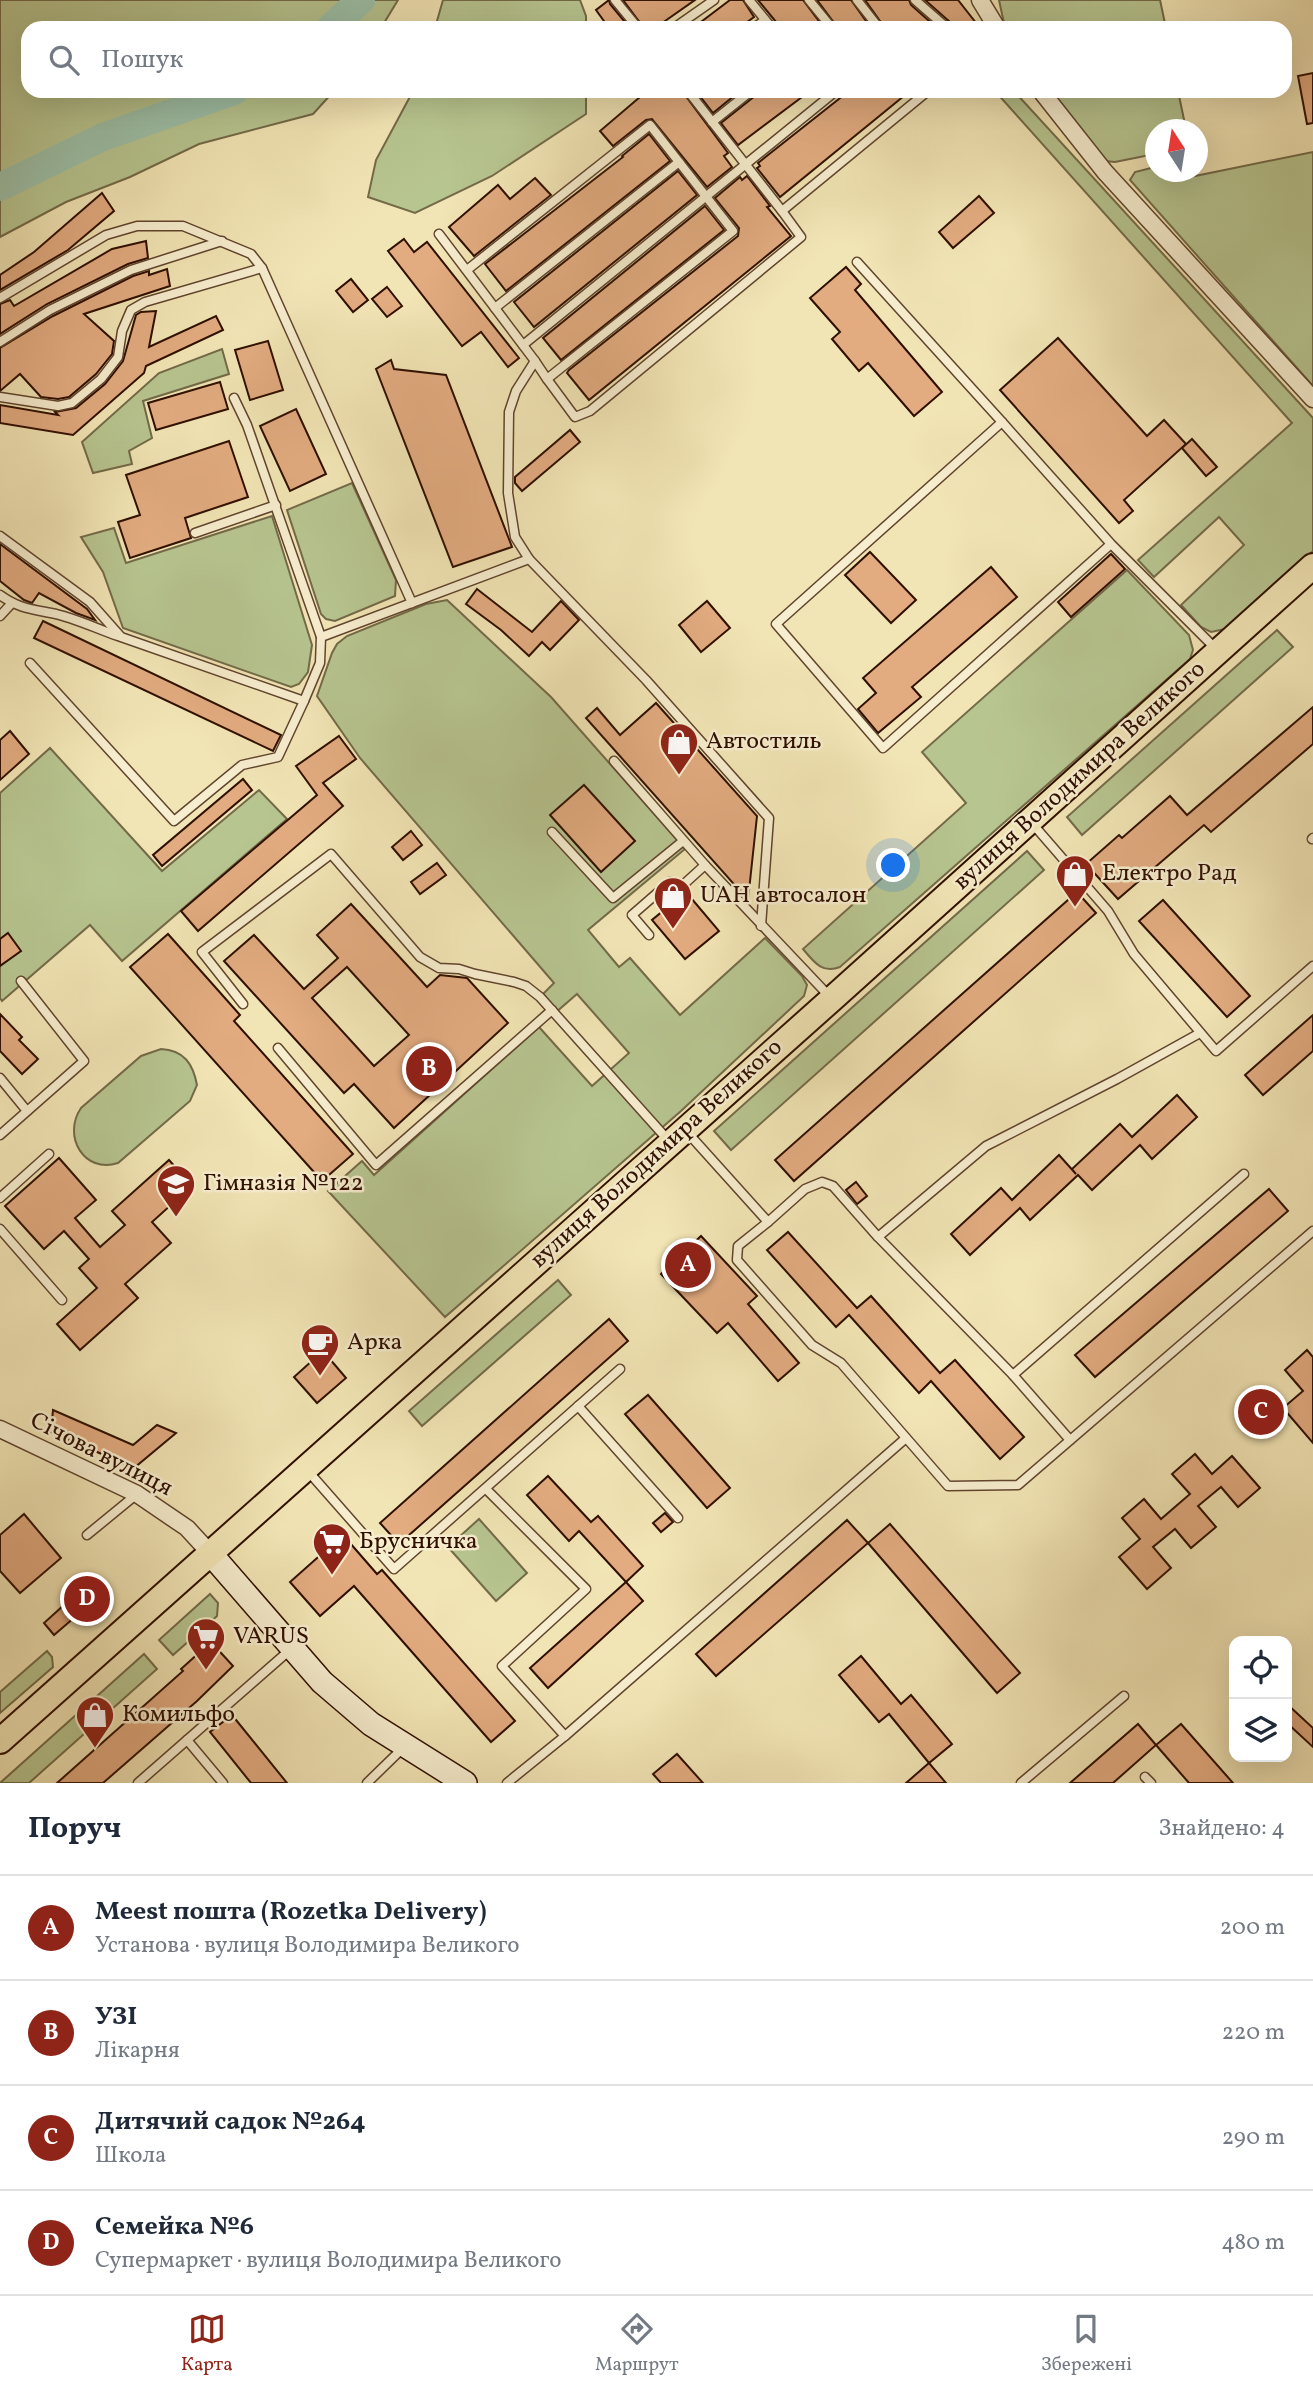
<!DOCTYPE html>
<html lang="uk">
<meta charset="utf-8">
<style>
body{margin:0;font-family:Vollkorn,serif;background:#f2f2f3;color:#1f2937}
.controls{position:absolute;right:21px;bottom:21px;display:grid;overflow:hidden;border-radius:14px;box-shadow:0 7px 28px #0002}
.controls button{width:63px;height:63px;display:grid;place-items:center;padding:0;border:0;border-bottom:2px solid #e0e1e3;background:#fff;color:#1f2937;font:35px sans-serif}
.compass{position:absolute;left:1145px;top:119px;width:63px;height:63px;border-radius:50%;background:#fff;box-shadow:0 7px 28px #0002;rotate:348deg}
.you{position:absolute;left:894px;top:866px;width:24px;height:24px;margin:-18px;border:5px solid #fff;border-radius:50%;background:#1a73e8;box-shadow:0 0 0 10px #1a73e833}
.badge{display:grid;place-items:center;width:46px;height:46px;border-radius:50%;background:#8f2418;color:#fff;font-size:23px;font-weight:700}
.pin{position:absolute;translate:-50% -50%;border:4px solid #fff;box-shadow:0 2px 7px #0006}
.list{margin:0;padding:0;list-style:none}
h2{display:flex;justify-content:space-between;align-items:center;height:91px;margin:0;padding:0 28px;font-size:30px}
h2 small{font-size:23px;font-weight:400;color:#747a83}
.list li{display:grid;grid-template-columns:46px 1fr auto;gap:21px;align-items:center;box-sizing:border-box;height:105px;padding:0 28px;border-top:2px solid #e0e1e3}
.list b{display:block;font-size:26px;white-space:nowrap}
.list p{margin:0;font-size:23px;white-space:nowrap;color:#747a83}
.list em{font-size:23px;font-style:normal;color:#747a83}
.icon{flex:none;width:38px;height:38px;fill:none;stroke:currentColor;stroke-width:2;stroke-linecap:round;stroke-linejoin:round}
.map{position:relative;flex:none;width:1313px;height:1783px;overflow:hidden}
.search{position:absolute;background:#fff;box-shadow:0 7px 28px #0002;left:21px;right:21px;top:21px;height:77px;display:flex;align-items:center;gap:18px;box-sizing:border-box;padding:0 24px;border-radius:21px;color:#747a83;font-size:26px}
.sheet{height:511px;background:#fff}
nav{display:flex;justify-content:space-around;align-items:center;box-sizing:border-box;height:98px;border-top:2px solid #e0e1e3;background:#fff;font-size:19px;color:#747a83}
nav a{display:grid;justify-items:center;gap:4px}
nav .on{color:#8f2418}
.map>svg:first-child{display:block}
</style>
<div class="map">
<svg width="1313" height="1783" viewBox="0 0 1313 1783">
<rect width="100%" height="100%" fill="#f2e5b5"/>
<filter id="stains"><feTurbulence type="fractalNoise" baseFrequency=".00286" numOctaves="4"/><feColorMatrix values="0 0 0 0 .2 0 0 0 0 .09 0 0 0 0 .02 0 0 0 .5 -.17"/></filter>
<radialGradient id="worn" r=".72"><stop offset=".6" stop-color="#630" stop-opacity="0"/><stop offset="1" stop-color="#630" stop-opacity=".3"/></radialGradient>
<g fill="#b7c590" stroke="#736a48" stroke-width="2">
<polygon points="0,0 398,0 381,28 28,28 28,91 334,91 313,114 199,144 130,177 66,202 0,237"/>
<polygon points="443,0 580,0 586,16 586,28 435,28"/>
<polygon points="999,0 1160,0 1166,28 1005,28"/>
<polygon points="413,91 586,91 586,114 492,176 415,213 368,197 376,160"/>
<polygon points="995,91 1014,91 1313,418 1313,551 1225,629 1211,632 1201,627 1181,605 1244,545 1219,517 1154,577 1138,560 1292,423"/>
<polygon points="1047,91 1178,91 1186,129 1156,130 1155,154 1115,162 1105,161"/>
<polygon points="1313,152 1313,386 1130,180 1135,172 1155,167 1156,172 1194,172 1195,176"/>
<polygon points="222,349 229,374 143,401 152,438 129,451 132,464 93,473 82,442 159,373"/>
<polygon points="352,483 396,580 395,596 335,621 326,619 321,614 287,510"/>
<polygon points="272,516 312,645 308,672 299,684 291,687 123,628 103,572 81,537 114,528 126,563"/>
<path d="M1127,570L1189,635L1193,650L1190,659L840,967C822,974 814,962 803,949L966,803L922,752Z"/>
<polygon points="447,600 551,697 685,849 588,930 619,967 630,958 680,1015 765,938 802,976 807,985 804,996 681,1111 445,1317 328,1191 362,1161 374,1175 539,1027 592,1086 629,1053 577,994 555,1013 540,997 554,983 360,758 317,696 332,653 337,644 347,636 426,604"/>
<polygon points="1277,630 1293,647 1082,835 1067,817"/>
<polygon points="50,748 162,871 259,790 287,819 122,961 90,925 2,1001 0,998 0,793"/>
<polygon points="1027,851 1044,870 731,1150 714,1131"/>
<path d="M161,1049C184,1050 193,1064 197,1085L190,1101L118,1163C84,1174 62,1136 81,1108L141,1056Z"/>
<polygon points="558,1280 571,1295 422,1426 409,1411"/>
<polygon points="479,1519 527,1573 496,1601 448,1547"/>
<polygon points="210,1594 218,1603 217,1616 173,1655 159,1640"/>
<polygon points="47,1651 52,1657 53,1667 0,1713 0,1692"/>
<polygon points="144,1654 157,1669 29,1783 0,1783"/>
</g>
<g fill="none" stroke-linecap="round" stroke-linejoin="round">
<g stroke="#9cc0a8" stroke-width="28">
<polyline points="330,28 361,0"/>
<polyline points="0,187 103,137 234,91"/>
</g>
</g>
<g fill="#e2ab80" stroke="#2f0f00" stroke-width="2" fill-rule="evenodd">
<polygon points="609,0 610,4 630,28 609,28 596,10"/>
<polygon points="623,0 695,0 655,28 644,28"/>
<polygon points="730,0 743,0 754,17 739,28 693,28"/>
<polygon points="758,0 803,0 824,28 781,28"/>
<polygon points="817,0 851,0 871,28 838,28"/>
<polygon points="865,0 909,0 911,5 937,28 885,28"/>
<polygon points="925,0 958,0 980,28 952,28 950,22"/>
<polygon points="1313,73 1313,123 1307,124 1298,76"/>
<polygon points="647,91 682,91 728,153 724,156 732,167 707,187 652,119 646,120 613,146 600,131"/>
<polygon points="696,91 740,91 713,113"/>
<polygon points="757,91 810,91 738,145 721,123 755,96"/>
<polygon points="849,91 910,91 780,197 757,168 760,166 758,163"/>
<polygon points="649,134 670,161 506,291 485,264 623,157 622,156"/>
<polygon points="678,171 697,195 534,327 514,302"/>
<polygon points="747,176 770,206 767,207 791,236 589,400 567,373 569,370 738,236 739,228 715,198 740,177 742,180"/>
<polygon points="535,178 551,195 474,256 449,227 498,185 510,199"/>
<polygon points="102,193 114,211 68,250 0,290 0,275 34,252"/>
<polygon points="979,196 994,213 953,248 939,232"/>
<polygon points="705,206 724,230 561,360 543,338"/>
<polygon points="404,239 414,252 427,242 519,358 508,367 481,332 462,346 388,251"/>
<polygon points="146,241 148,258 128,264 47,304 0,334 0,304 10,300 14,306 112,249"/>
<polygon points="846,267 861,284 855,290 942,392 914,416 868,363 859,371 832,339 840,332 810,298"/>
<polygon points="167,269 170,286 84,314 114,341 112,354 96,374 69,397 58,399 41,397 20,374 0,391 0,348 53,316 133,276 149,271 149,275"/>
<polygon points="351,279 368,300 353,312 336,291"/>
<polygon points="387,287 402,306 387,317 372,299"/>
<polygon points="156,311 149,347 216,316 223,330 146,366 144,373 73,435 0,423 0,405 58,415 55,412 76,408 105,384 123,361 136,315 141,312"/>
<polygon points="1058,338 1147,436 1164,420 1186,444 1124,500 1133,511 1119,523 1000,390"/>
<polygon points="268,341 283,390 250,400 235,350"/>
<polygon points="391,360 394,369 446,375 512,547 453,567 376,369"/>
<polygon points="220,382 228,409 156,430 148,403"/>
<polygon points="296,409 326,474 290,491 260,426"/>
<polygon points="570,430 580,442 522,491 515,483 515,477"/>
<polygon points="1192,439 1217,467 1206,476 1182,448"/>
<polygon points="229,441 248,497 185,518 191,538 130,558 118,522 140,515 126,475"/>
<polygon points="0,544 87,609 95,620 76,613 39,593 32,603 24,600 0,581"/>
<polygon points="870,552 916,600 891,623 845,575"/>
<polygon points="1111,554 1125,569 1071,617 1058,602"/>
<polygon points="991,567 1017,597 912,687 921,697 878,733 858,709 876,693 863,678"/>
<polygon points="477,589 532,632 561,601 579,620 550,650 542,642 529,656 501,630 466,604"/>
<polygon points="707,601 730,628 701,652 679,625"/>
<polygon points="43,621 281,735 273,751 34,638"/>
<polygon points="656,703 757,816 748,900 586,718 597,708 620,735"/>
<polygon points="1313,707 1313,744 1211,832 1204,825 1118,899 1086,864 1119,835 1122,838 1170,796 1187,815"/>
<polygon points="10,731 29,754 0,780 0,740"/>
<polygon points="339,736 356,759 323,783 343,806 198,931 181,911 317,795 296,766"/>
<polygon points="243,779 252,790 162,866 153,855"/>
<polygon points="584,785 635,841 601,872 550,815"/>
<polygon points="411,831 422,845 403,860 392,847"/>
<polygon points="437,863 446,875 420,894 411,882"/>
<polygon points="686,892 719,931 685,959 652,920"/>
<polygon points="1077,892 1096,913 794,1181 775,1160"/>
<polygon points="1163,900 1250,996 1227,1017 1139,921"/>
<path d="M351,904L427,987L440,975L467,978L508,1023L394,1128L354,1084L344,1093L224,961L254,935L304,989L338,958L317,935ZM347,967L409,1035L374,1066L312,998Z"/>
<polygon points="8,933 21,951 0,966 0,939"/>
<polygon points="168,934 240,1015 234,1021 353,1154 322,1181 130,967"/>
<polygon points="0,1014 22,1037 19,1040 38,1059 22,1074 0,1051"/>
<polygon points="1313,1015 1313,1051 1263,1095 1245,1075"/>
<polygon points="1177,1095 1197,1117 1152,1159 1140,1145 1092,1190 1078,1175 1030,1220 1020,1208 970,1255 951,1234 1001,1188 1012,1200 1059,1155 1076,1174 1072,1169 1120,1124 1132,1137"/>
<polygon points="59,1158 96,1200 75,1218 100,1247 125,1225 112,1211 169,1160 192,1186 152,1222 171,1243 125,1284 138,1298 80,1350 57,1324 97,1288 79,1268 89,1259 64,1231 44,1249 5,1206"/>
<polygon points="856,1182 867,1196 857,1204 846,1190"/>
<polygon points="1269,1189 1288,1211 1095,1377 1075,1355"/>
<polygon points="788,1232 857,1308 871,1296 940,1373 955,1360 1024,1437 1000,1459 931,1381 919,1393 849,1315 836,1327 767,1250"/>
<polygon points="701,1236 757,1296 748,1304 799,1363 778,1381 728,1323 717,1333 661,1274"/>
<polygon points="609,1319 628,1341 399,1544 380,1523"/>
<polygon points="1307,1350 1313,1357 1313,1443 1283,1408 1303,1391 1285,1370"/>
<polygon points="323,1351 346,1378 317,1403 294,1377"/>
<polygon points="648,1395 730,1488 707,1508 625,1414"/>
<polygon points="53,1410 133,1445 157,1425 176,1433 134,1468 51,1432"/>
<polygon points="1195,1454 1212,1474 1232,1456 1260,1488 1238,1507 1221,1487 1198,1506 1216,1527 1191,1548 1175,1529 1153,1547 1171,1568 1147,1589 1119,1557 1140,1539 1122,1518 1144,1499 1161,1519 1190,1494 1172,1474"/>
<polygon points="548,1476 591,1522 598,1516 643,1566 626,1582 579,1531 569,1541 527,1495"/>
<polygon points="665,1513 673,1522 661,1532 653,1523"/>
<polygon points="24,1514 61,1558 20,1593 0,1571 0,1535"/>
<polygon points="847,1520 868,1543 716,1676 696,1654"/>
<polygon points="890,1524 1020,1673 997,1693 868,1543"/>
<polygon points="343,1535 377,1574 382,1570 515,1721 491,1742 354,1586 320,1616 290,1582"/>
<polygon points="626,1582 643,1601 548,1688 530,1668"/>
<polygon points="64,1605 75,1617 54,1635 44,1623"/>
<polygon points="211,1642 233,1666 197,1701 103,1783 57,1783 183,1671 181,1669"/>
<polygon points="861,1656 901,1704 911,1695 952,1744 929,1763 889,1714 879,1722 839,1675"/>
<polygon points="1287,1704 1313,1728 1313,1747 1287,1723"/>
<polygon points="232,1715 287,1783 251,1783 210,1732"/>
<polygon points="1138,1724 1156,1745 1113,1783 1070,1783"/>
<polygon points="1181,1724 1233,1783 1189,1783 1156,1745"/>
<polygon points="677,1754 703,1783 661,1783 653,1774"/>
<polygon points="929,1763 946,1783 906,1783"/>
</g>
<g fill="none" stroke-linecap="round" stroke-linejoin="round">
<g stroke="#60442d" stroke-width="11">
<g id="lane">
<polyline points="615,0 638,28"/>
<polyline points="749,0 772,28"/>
<polyline points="809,0 832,28"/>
<polyline points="857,0 879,28"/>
<polyline points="915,0 946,27 944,28"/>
<polyline points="674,28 714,0"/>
<polyline points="754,28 765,20"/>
<polyline points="688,91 782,211 928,91"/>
<polyline points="712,122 751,91"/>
<polyline points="439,234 535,361 516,391 509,412 508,493 515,537 529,559"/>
<polyline points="857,262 1002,422"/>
<polyline points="467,270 650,125 733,231 547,379 535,361"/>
<polyline points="0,298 106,235 137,226 183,226 251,254 262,268 412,603"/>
<polyline points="495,308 679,162"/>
<polyline points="0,342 50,310 131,270 222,241"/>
<polyline points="523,345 836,91"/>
<polyline points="547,379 575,417 590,411 801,237 782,211"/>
<polyline points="0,397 58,406 72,403 101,379 118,357 122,331 131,310 145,302 262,268"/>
<polyline points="234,398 247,425 321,637 529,559 646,680 769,818 761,926"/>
<polyline points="195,533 276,505"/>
<polyline points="0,536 90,602 121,637 304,701 320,663 321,637"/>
<polyline points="1111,544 883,748 776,624 1002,422 1111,544 1216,649"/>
<path d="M0,595C18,608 30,609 51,613C73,617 97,629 118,636"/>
<polyline points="0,616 12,603"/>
<polyline points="30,663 174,821 242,765 278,757 304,701"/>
<polyline points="614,761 705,865 830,997"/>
<polyline points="1031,822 1108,911 1134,954 1216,1051 1313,966"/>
<polyline points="552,832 613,898 683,841"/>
<polyline points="1312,839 1313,838"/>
<polyline points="649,935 632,915 670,882 683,885 705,865"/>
<polyline points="243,1004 202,952 331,854 420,957 439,968 459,969 475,974 514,982 526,986 540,997 668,1140"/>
<polyline points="278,1048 376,1165 552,1010"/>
<polyline points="0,1078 27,1111"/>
<polyline points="687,1132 768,1222 805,1189 822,1182 833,1186 878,1237 1013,1375 1244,1174"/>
<polyline points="0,1135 84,1061 21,981"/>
<polyline points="0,1198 49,1154"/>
<polyline points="768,1222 738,1246 737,1260 812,1345 841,1363 948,1486 1018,1485 1313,1231"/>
<polyline points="0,1229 62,1300"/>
<polyline points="878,1237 986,1146 1117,1079 1200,1033"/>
<polyline points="1013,1375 1070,1440"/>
<polyline points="578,1406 678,1518"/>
<polyline points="307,1470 394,1569 620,1369"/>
<polyline points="486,1489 586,1589 502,1666 565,1736"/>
<polyline points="87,1535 137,1494"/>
<polyline points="187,1740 223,1783"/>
<polyline points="1145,1777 1151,1783"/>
<polyline points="138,1783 291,1649"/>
<polyline points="367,1783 404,1747"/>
<polyline points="507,1783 565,1736 906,1438"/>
<polyline points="1021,1783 1124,1696"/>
</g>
</g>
<g stroke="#60442d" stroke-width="19">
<g id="street">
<polyline points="980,0 997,28"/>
<polyline points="1041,91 1105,172 1313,399"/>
<polyline points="0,1429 137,1494 187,1528 210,1553"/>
</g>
</g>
<g stroke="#2f0f00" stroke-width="26">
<polyline id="secondary" points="210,1553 322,1682 371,1724 465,1783"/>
</g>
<g stroke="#2f0f00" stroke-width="28">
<polyline id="primary" points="0,1741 832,999 1313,566"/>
</g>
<use href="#lane" stroke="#f7eecf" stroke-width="8"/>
<use href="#street" stroke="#f7eecf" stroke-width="16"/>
<use href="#secondary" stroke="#f7eecf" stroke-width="23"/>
<use href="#primary" stroke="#f2e5b5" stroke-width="24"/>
</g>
<defs>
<g id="shop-pin" transform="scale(2.0125)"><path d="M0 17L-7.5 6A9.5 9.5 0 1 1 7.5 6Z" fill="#8f2418" stroke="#f7eecf"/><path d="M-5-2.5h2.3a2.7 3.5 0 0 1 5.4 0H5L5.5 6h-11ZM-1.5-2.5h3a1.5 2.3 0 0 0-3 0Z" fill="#fff"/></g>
<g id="school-pin" transform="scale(2.0125)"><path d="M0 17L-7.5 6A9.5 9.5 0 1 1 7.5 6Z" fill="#8f2418" stroke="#f7eecf"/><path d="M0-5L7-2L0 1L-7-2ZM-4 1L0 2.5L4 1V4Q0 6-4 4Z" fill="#fff"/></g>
<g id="cafe-pin" transform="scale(2.0125)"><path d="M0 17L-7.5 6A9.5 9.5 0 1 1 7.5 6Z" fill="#8f2418" stroke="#f7eecf"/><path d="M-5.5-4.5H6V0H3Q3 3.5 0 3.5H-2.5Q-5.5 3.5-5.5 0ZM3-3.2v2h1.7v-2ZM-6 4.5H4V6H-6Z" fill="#fff"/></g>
<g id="supermarket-pin" transform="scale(2.0125)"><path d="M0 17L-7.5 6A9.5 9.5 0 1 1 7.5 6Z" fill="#8f2418" stroke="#f7eecf"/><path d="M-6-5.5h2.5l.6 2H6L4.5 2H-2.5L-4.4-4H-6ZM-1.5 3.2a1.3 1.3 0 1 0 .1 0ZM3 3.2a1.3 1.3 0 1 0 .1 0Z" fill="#fff"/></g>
</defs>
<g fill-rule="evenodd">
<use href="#shop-pin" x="679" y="742"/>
<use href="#shop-pin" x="1075" y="874"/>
<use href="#shop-pin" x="673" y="896"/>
<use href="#school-pin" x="176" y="1184"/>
<use href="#cafe-pin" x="320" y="1343"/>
<use href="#supermarket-pin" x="332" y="1542"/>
<use href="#supermarket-pin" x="206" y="1637"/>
<use href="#shop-pin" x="95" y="1715"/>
</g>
<g text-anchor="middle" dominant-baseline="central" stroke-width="5" stroke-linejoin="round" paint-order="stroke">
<g font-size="24" fill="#2f0f00" stroke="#f7eecf" text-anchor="start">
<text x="706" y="742">Автостиль</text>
<text x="1102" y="874">Електро Рад</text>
<text x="700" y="896">UAH автосалон</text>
<text x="203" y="1184">Гімназія №122</text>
<text x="347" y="1343">Арка</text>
<text x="359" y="1542">Брусничка</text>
<text x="233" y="1637">VARUS</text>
<text x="122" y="1715">Комильфо</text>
</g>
<g font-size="24" fill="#2f0f00" stroke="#f7eecf">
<text transform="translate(1080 776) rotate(-42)">вулиця Володимира Великого</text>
<text transform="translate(657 1154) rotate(-42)">вулиця Володимира Великого</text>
<text transform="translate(101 1455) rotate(27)">Січова вулиця</text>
</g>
</g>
<rect width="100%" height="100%" filter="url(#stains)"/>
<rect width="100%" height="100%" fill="url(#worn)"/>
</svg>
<div class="controls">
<button><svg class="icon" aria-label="locate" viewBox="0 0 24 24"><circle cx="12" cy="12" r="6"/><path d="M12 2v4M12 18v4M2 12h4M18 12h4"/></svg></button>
<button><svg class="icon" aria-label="layers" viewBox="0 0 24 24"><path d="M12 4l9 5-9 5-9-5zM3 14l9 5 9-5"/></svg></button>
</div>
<svg class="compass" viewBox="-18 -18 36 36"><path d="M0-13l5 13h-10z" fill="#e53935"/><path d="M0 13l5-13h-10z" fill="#747a83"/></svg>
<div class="you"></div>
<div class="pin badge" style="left:688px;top:1265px">A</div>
<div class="pin badge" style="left:429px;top:1069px">B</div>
<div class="pin badge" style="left:1261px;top:1412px">C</div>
<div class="pin badge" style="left:87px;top:1599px">D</div>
<div class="search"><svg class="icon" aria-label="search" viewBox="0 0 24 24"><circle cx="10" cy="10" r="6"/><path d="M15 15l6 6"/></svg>Пошук</div>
</div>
<section class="sheet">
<h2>Поруч<small>Знайдено: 4</small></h2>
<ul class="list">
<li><span class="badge">A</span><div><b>Meest пошта (Rozetka Delivery)</b><p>Установа · вулиця Володимира Великого</p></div><em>200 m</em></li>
<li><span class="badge">B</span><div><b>УЗІ</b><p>Лікарня</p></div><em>220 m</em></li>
<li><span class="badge">C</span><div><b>Дитячий садок №264</b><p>Школа</p></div><em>290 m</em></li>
<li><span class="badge">D</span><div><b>Семейка №6</b><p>Супермаркет · вулиця Володимира Великого</p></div><em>480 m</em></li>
</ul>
</section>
<nav>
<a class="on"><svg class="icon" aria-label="map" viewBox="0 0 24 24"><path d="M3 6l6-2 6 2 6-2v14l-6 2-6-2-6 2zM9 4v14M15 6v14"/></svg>Карта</a>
<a><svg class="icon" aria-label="directions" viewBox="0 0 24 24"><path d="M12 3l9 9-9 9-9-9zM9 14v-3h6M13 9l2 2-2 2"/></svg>Маршрут</a>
<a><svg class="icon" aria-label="saved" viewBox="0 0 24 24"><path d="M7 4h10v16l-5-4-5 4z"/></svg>Збережені</a>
</nav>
